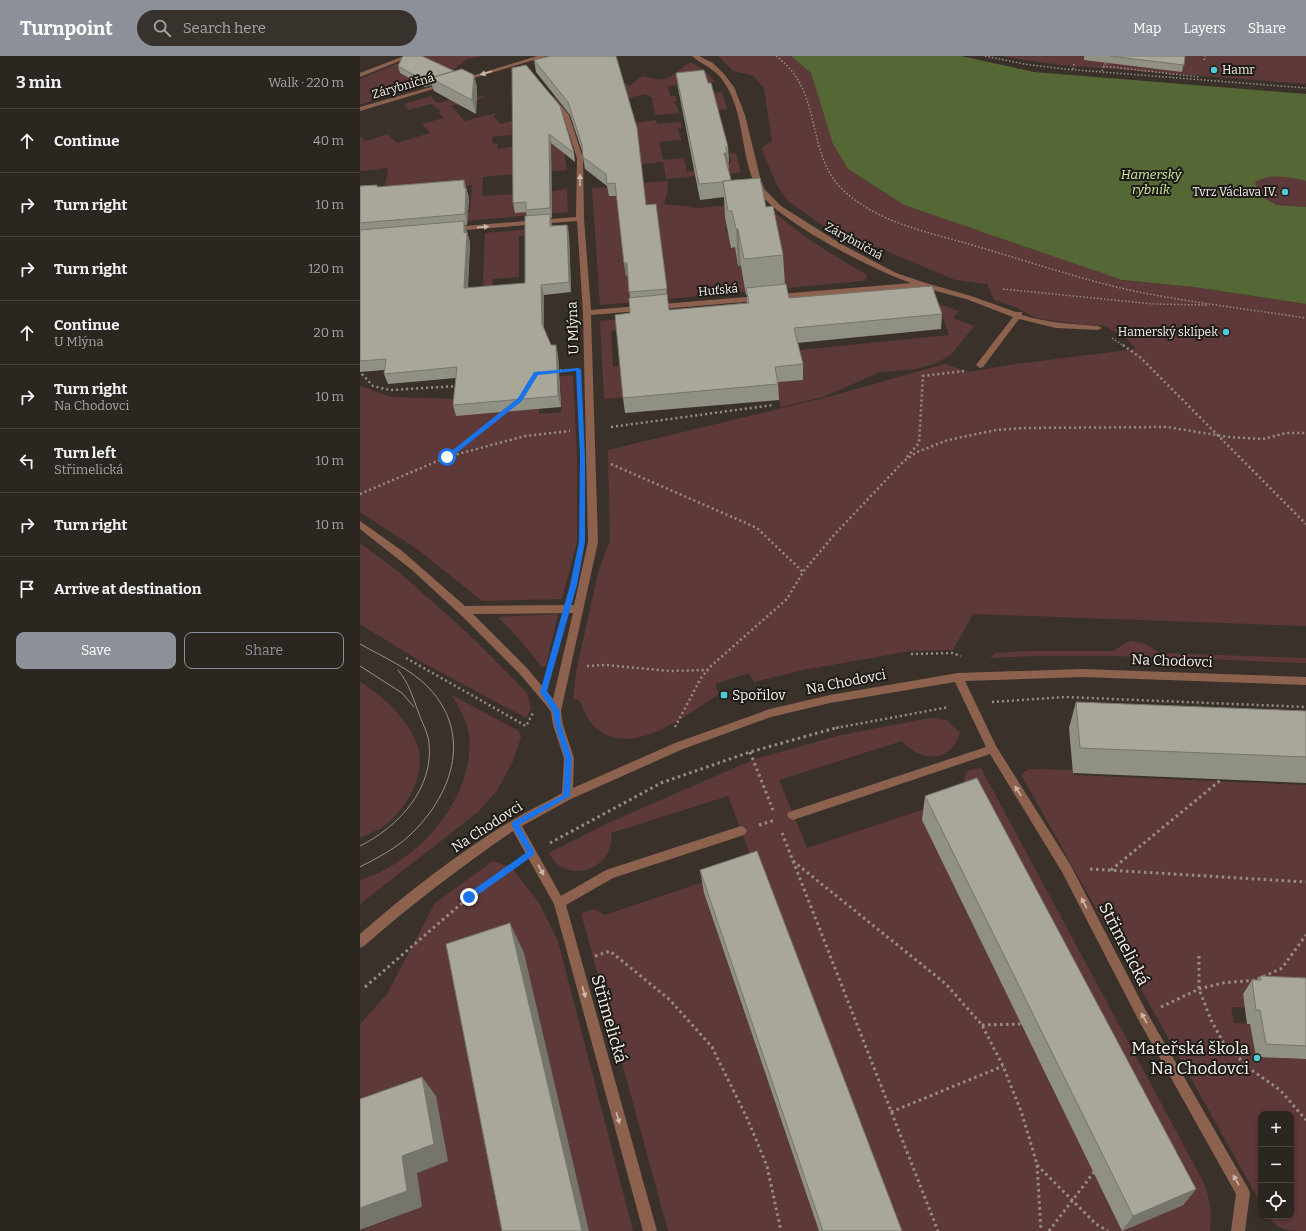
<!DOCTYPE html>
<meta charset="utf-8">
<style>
body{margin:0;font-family:Bitter,serif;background:#38322d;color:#f1f3f6}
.controls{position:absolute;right:12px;bottom:12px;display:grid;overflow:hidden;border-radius:8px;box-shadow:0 2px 6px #0003}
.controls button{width:36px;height:36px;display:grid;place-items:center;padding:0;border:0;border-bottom:1px solid #48433e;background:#2c2620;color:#f1f3f6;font:20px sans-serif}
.stop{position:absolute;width:12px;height:12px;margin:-9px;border:3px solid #1a73e8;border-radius:50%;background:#fff}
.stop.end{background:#1a73e8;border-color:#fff;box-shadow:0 1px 4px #0008}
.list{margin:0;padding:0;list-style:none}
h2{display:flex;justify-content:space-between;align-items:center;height:52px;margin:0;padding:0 16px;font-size:17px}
h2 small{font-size:13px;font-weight:400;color:#a6a5a5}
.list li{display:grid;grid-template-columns:26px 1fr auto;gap:12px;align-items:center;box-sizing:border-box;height:64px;padding:0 16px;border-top:1px solid #48433e}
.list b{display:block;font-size:15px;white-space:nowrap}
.list p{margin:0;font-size:13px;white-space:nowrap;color:#a6a5a5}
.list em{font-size:13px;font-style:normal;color:#a6a5a5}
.actions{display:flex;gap:8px;padding:12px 16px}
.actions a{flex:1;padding:9px 0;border:1px solid #8c9099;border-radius:8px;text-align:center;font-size:14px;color:#8c9099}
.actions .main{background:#8c9099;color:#fff}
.icon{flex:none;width:22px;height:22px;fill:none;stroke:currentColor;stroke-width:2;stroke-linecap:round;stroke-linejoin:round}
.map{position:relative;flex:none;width:946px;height:1175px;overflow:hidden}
header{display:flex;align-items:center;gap:24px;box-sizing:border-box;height:56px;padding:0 20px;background:#8c9099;color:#fff}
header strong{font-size:19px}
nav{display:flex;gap:22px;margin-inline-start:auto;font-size:14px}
.search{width:280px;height:36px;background:#38322d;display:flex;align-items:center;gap:10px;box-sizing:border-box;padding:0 14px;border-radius:22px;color:#a6a5a5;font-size:15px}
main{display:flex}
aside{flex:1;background:#2c2620}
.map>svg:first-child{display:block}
</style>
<header>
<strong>Turnpoint</strong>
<div class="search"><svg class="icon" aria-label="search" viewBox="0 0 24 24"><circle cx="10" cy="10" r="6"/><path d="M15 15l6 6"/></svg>Search here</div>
<nav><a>Map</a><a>Layers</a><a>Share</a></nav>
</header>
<main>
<aside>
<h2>3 min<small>Walk · 220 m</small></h2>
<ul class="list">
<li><svg class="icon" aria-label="ahead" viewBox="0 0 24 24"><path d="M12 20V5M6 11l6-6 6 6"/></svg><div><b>Continue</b></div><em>40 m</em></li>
<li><svg class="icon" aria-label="right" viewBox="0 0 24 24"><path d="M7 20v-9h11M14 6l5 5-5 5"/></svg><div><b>Turn right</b></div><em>10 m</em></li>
<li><svg class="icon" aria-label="right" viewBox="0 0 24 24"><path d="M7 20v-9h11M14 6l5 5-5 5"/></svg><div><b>Turn right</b></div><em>120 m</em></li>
<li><svg class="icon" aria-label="ahead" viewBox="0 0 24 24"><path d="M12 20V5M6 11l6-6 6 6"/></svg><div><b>Continue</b><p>U Mlýna</p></div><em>20 m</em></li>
<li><svg class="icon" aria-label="right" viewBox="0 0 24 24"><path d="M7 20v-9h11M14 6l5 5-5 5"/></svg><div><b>Turn right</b><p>Na Chodovci</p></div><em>10 m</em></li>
<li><svg class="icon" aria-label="left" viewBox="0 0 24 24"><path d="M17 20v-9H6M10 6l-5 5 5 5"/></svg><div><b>Turn left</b><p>Střimelická</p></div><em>10 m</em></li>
<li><svg class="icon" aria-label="right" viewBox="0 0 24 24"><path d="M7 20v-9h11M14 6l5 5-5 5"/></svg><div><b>Turn right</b></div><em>10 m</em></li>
<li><svg class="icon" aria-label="arrive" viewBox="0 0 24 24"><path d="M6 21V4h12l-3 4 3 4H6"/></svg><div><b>Arrive at destination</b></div></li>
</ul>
<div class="actions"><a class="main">Save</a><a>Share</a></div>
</aside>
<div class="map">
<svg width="946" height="1175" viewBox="0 0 946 1175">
<rect width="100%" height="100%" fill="#3a322a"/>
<g fill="#5e3939" fill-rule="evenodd">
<polygon points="56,0 125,0 107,3 89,17 0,49 0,23"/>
<path d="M358,0H431L451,16L473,87L488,113L544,149L762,224L834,231L946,248V570L613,558L593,594L551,595L443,614L394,626L389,617L355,628L359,638C326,659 268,707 232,668C226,662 223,651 219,644L213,643L216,616L239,513L250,485L248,394L464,342L585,308L609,316L655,308L776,293L767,283L745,270L718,268L676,262L655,251L634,244L627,228L595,224L517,191L501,190L475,178L428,145L417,129L401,92L412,85L404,32L392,19L373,15Z"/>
<polygon points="640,0 946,0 946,28 700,9"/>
<path d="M331,6L344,14L355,26L308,30L310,40H316L317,45H314L315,49H317L319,57L295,59L292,42L285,38L234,51L260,25L270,30L282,20C312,28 307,21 331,6Z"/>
<path d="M111,29L119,41L123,40L124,42L91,50L105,65L135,57L136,59L133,60L140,68L163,62L203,87L207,114L191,115L192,102L158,104L156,118L123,121L122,140L155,138L192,154V135L207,133L208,156L79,167L110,156L112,129L24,135L28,112L0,115V80L6,85L28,78L37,87L70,77L62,68L83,62L79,56L81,55L71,48L49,54L44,48L71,40L77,47C97,42 95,43 111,29ZM162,74V89L138,93L137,88H133L132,81L151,79L153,82L151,76Z"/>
<polygon points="362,36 367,53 352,54 348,37"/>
<polygon points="296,64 297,68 321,66 322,72 318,73 321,84 299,86 303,104 324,102 327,116 335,115 337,120 306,123 303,106 281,108 274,67"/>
<polygon points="376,97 381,116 366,118 365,112 367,106 371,106 370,101 366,102 365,98"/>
<polygon points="923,120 946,125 946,151 917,149 900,140 895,126 905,121"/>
<path d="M307,125L308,133L304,148L339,152L403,146C434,175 468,197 506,218L507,222L502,225L240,249L232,132L248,131L251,140L284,137L283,127ZM383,156L381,210H379L377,191H371L368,176L366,177L365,173L367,172L365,158ZM298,161L306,228L287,229L266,219Z"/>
<polygon points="209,170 209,176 159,180 159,221 133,223 132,243 122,244 125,177"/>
<polygon points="578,248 599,255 593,262 614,270 591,299 576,307 556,313 520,316 463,341 421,351 419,344 279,340 244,343 240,265 292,261 294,271 251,275 253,311 406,297 440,311 440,294 589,279"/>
<polygon points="213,319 217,402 217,486 202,543 122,545 57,493 0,456 0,330 31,341 98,343 97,359 179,350 179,358 201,356 200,320"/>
<polygon points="0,487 39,516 114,583 167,637 171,653 166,662 58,604 0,568"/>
<polygon points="198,558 186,610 182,611 160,584 138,561"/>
<path d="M772,585L783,587L800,597L946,602V607C841,604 735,596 630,602L635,597L668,595H754L765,587Z"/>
<path d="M0,626C22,639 48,663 57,688C68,718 45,757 20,773C13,776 6,779 0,782Z"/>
<path d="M92,639L159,675L161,681L153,705L136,736L118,756L0,848V824C58,807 116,741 109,678C107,664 99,652 92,639Z"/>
<path d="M571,662L587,664L600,677C590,708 561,706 542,685L419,724L447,792L607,739C605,729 601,722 609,714L621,712L845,1129C850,1145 852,1158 850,1175H534L344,837L459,1175H308L221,857L234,853L245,859L394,809L368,740L251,777C256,813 206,831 189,797L248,767L395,703L481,679Z"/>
<path d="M669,713L713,714L714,719L946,729V936L883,938L884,945L895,952L871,951L874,967L890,968L896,1001L946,1003V1175C930,1175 917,1175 908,1160H931V1058H901V1148L662,720L664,716Z"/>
<polygon points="133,805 152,812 179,847 198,885 273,1175 0,1175 62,1151 0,1067 0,968 27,938 75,847"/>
</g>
<path fill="#556735" d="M431,0H601L674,16L946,38V125C928,121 912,117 895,126L900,140L917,149L946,151V248L834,231L762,224L544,149L488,113L473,88L451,17Z"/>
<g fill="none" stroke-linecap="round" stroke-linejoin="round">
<g stroke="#948e87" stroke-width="1.5" stroke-dasharray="1.5 2" stroke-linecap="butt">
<path d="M416,0C421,4 426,8 430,13C460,47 449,102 483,134C518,167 568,176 612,189C664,204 716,222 769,234C827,246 887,253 946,262"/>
<polyline points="625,0 664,8 704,13 946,32"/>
<polyline points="844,4 845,0"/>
<polyline points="743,10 839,21"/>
<polyline points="713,13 714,8"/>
<polyline points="742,15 749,0"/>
<polyline points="643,233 794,248 847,249"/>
<polyline points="752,282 764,290"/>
</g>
<g stroke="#948e87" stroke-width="2.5" stroke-dasharray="2 3" stroke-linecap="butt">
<polyline points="763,289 781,302 946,468"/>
<polyline points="3,313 2,318 13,330 30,334 98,330"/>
<polyline points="195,315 208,314"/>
<polyline points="251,371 413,349"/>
<polyline points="87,401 165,380 210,375"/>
<polyline points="547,401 559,387 563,320 604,315"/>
<polyline points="251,408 397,472 443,516"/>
<polyline points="0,438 87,401 147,353"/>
<polyline points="551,598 592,597 601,600"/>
<polyline points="46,602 166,670 173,657"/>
<polyline points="227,610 246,609 309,615 348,614"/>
<polyline points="632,646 705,641 946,651"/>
<polyline points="315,671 341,622 351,610 427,543 443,516 474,479 544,405 557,396 588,384 636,374 663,372 807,371 868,381 903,383 926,377 946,377"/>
<polyline points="476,672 589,651"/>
</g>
<g stroke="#948e87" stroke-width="3" stroke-dasharray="2.5 3.5" stroke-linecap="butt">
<polyline points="390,696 413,754"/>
<polyline points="399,769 415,764"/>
<polyline points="422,777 578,1175"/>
<polyline points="190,787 301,727 390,696 479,671"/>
<polyline points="433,805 586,928 622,969 643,1010 661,1055 677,1108 681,1175"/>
<polyline points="730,813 946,826"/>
<polyline points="751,814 862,723"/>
<polyline points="235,900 250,895 310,944 352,991 387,1062 407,1110 421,1175"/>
<polyline points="839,900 839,933 851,964 863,986 890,1013 920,1034 946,1064"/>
<polyline points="5,931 109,841 155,809"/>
<polyline points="801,951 839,933 863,927 896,924 922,912 946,879"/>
<polyline points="622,969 661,968"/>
<polyline points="531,1056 643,1010"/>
<polyline points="677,1109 736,1168 748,1175"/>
<polyline points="689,1175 734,1116"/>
</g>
<g fill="#8c624f" fill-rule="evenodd">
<polygon points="44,0 52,0 0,21 0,17"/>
<polygon points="177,0 187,0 104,25 99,24"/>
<path d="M332,0H339L353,7L364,18L374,31L385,59L401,125L405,134L421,150L481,188L536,217L566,227L611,240L656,256H662V259C688,267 712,268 738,270L742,272L738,274L696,272L659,263L623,311L620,312L616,309L653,261L606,243L561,231L231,259L238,486L201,655L203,669L214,702L213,732L315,687L410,653L470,639L598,617L722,613L946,621V629L722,621L605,625L636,690L710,808L786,955L888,1132L890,1137L885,1175H871L876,1138L778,963L702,816L630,698L433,764L429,762L427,759L429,756L626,691L595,626L470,647L411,661L323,693L211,743L162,770L201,840L246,814L381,770L385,772L387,775L385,778L381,780L253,822L206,849L297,1175H283L194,848L153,775C101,811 52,848 4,890L0,892V878C47,837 97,798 151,765C167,755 185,747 202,737L204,702L193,669L191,656L186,649L159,617L103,561L52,514L0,473V465L41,494L105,550L214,549L228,486L223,257L217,165L93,175L89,173L93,171L216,161L217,102L203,59L190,43V41H194L209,59L223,102L224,163L231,254L551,227C517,216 413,163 397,133C379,98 386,54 361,22C353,12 341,8 332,0ZM213,557L193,643L166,611L113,558Z"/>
<polygon points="85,27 90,28 0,55 0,51"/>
</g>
<g stroke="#969089" stroke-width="1">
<path d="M0,588C23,601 51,613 69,632C114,680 91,741 49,780C35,793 17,802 0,811"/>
<polyline points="0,610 42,637 54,651"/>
<path d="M0,790C38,771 74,733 69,687C68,676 61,665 58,655C52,640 49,627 38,614"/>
</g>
</g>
<g fill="#919084">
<polygon points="190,0 286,149 296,148 309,254 387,247 387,239 386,239 381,210 378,210 375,191 371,192 365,161 364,141 340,144 318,32 316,17 348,27 368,91 369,106 368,106 369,112 368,112 371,124 406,151 423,199 425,229 429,242 582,258 581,273 437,287 443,308 443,324 418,326 419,344 265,357 263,342 270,257 270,242 268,219 266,220 264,207 257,140 249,140 247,130 225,113 222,95 210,59 176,16 174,4"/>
<polygon points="724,0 825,0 822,16 724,4"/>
<polygon points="38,10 94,15 114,19 117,32 116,58 74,35 72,29 65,31 40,17"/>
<polygon points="152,12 214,97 215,106 191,87 192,161 191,162 192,170 207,169 209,179 211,236 184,239 184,273 191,289 198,299 201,351 96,360 93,349 96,322 28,328 24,318 24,314 0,316 0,130 17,129 18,131 104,124 109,142 107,169 105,169 110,187 108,232 165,227 167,160 166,156 155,157 153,147"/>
<polygon points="716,646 946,655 946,727 713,717 709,672"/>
<polygon points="565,740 836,1133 823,1149 762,1175 562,764"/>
<polygon points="340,814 542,1175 459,1175 344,837"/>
<polygon points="900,920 946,922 946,1003 896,1001 890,968 887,968 883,938 892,924 898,924"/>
</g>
<g fill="#76756c">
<polygon points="94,15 70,22 72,29 65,31 63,24"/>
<polygon points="114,19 117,32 116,58 112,44"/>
<polygon points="189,78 191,87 192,161 190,152"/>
<polygon points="364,97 367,97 369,112 365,112"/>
<polygon points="104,124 109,142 107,169 105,158 104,132"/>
<polygon points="190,158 192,169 192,180 190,170"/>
<polygon points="104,165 110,187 107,242 104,232"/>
<polygon points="207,169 209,179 211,236 209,226"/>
<polygon points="376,173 378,173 381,210 378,210"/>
<polygon points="264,207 267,207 269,219 266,220"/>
<polygon points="181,229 184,239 184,278 182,268"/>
<polygon points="196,289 198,299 201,351 198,340"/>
<polygon points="150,867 164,897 229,1175 222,1175"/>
<polygon points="62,1021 76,1040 88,1105 57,1117 62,1151 0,1174 0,1152 42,1100"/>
<polygon points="836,1133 823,1149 762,1175 773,1160"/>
</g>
<g fill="#a9a79a" stroke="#76756c">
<polygon points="43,0 62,0 94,15 63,24 38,10"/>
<polygon points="190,0 256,0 277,72 286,149 296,148 307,233 269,236 267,207 264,207 255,127 247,128 246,118 223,101 222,89 208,46 174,4"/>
<polygon points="750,0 825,0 824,9"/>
<polygon points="166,9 200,50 214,97 189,78 190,152 166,154 166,146 153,147 152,12"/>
<polygon points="102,13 114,19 112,44 70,22"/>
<polygon points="344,14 348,27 351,27 368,91 366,91 367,97 364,97 371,124 363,125 363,126 339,128 316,17"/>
<polygon points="400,122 406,151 413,150 423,199 384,203 378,173 376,173 372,155 368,155 363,125"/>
<polygon points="104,124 104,132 106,132 105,158 0,167 0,130 17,129 17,131"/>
<polygon points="190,158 190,170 207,169 209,226 181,229 182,268 191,289 196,289 198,340 93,349 97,311 24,318 26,303 0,305 0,174 104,165 104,177 107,176 104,232 165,227 165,160"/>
<polygon points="426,228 429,242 572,230 582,258 434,272 443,308 415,311 418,328 263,342 255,259 270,257 269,242 307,238 309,254 389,247 386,232"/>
<polygon points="716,646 946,655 946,701 720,692"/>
<polygon points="617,722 836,1133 773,1160 565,740"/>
<polygon points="397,795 542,1175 463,1175 340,814"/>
<polygon points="150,867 222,1175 142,1175 86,888"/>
<polygon points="900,920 946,922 946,990 906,988 900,954 896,954 892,924 901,924"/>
<polygon points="62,1021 74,1088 42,1100 47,1135 0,1152 0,1043"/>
</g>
<defs><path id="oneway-solid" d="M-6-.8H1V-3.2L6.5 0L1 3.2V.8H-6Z"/></defs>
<g fill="#ccb8ad">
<use href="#oneway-solid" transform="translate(126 17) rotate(164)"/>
<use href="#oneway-solid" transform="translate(220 124) rotate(-90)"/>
<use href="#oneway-solid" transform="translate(123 171) rotate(-5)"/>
<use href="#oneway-solid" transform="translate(658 735) rotate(-122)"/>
<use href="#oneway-solid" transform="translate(181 814) rotate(61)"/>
<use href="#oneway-solid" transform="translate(724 847) rotate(-117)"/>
<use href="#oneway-solid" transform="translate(224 936) rotate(74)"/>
<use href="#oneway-solid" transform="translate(784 962) rotate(-119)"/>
<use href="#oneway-solid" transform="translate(258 1062) rotate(74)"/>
<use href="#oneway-solid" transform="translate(876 1124) rotate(-120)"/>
</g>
<polygon fill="#1a73e8" points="218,312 221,313 225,400 225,486 217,529 187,635 200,655 201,669 212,702 210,740 159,769 174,795 174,799 109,845 105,841 106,839 167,796 152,770 152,766 203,739 205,702 195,669 193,656 180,636 210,529 219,486 220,400 216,315 178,319 162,345 89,403 84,401 158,342 174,316"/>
<g fill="#52cbd8" stroke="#1e1b17" stroke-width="1.5">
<circle cx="854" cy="14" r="4"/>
<circle cx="925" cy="136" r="4"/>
<circle cx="866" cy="276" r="4"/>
<rect x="360" y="635" width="8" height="8" rx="2"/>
<circle cx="897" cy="1002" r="4"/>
</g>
<g text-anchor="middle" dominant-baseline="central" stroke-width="4" stroke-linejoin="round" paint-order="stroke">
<g font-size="12" fill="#f7f2ec" stroke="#1e1b17" text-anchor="end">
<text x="862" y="14" text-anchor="start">Hamr</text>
<text x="917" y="136">Tvrz Václava IV.</text>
<text x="858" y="276">Hamerský sklípek</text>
</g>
<g font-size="12" fill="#f7f2ec" stroke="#1e1b17">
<text transform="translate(43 30) rotate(-16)">Zárybničná</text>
<text transform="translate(494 185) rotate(29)">Zárybničná</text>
<text transform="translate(358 234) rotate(-5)">Huťská</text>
</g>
<g font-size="13" font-style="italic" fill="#d0ee9f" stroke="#1e1b17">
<text x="791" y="118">Hamerský<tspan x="791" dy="15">rybník</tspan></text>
</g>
<g font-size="14" fill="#f7f2ec" stroke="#1e1b17">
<text transform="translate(213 272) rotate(-92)">U Mlýna</text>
<text transform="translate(812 605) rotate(2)">Na Chodovci</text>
<text transform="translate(486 626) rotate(-11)">Na Chodovci</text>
<text transform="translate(127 771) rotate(-33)">Na Chodovci</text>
</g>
<g font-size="14" fill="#f7f2ec" stroke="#1e1b17" text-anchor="start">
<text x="372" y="639">Spořilov</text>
</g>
<g font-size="17" fill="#f7f2ec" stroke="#1e1b17">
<text transform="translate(764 888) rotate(63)">Střimelická</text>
<text transform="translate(249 963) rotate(74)">Střimelická</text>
</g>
<g font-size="17" fill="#f7f2ec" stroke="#1e1b17" text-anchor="end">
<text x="889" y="992">Mateřská škola<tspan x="889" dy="20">Na Chodovci</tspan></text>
</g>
</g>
</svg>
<div class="controls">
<button>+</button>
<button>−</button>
<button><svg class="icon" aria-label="locate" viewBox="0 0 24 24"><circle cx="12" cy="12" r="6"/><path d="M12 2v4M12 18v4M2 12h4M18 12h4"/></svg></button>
</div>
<div class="stop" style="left:87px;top:401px"></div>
<div class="stop end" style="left:109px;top:841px"></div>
</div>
</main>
